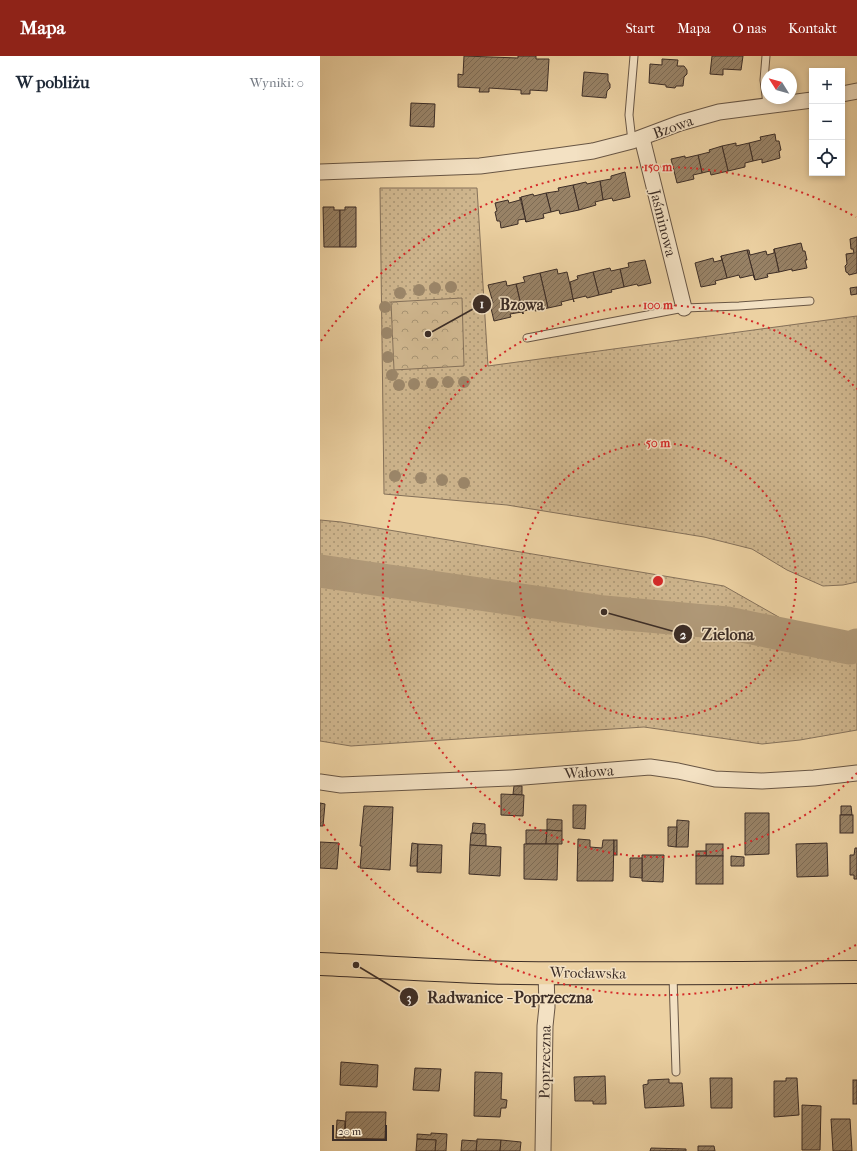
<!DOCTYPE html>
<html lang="pl">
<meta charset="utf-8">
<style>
body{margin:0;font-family:"IM FELL French Canon",serif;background:#f2f2f3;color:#1f2937}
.controls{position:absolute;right:12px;top:12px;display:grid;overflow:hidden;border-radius:0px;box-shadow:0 2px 6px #0003}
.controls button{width:36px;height:36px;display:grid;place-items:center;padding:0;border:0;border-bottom:1px solid #e0e1e3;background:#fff;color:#1f2937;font:20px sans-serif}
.compass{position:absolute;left:441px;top:12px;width:36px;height:36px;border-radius:50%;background:#fff;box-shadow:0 2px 6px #0003;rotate:307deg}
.scale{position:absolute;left:12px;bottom:10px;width:55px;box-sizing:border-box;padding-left:4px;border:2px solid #3c2d26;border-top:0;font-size:11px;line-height:14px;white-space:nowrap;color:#3c2d26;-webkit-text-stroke:3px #f3e1c3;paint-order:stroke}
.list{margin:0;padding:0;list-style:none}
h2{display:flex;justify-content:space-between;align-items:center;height:52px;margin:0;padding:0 16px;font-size:17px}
h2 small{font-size:13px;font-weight:400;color:#747a83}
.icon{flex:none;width:22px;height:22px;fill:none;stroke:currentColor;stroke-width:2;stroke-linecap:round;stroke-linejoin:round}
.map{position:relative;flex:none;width:537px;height:1095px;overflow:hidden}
header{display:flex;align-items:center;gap:24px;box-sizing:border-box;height:56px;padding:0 20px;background:#8f2418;color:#fff}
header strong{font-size:19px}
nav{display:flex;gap:22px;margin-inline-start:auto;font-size:14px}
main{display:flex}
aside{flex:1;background:#fff}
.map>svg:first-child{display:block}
</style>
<header>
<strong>Mapa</strong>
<nav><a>Start</a><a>Mapa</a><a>O nas</a><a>Kontakt</a></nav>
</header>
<main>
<aside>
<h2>W pobliżu<small>Wyniki: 0</small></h2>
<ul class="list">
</ul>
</aside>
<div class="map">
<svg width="537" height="1095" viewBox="0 0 537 1095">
<defs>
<pattern id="grass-dots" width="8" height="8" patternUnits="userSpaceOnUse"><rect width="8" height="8" fill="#ceb58d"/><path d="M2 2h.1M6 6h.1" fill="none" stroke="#a89473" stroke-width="1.8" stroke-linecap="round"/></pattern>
<pattern id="park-crowns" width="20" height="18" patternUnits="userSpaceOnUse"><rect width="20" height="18" fill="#ceb58d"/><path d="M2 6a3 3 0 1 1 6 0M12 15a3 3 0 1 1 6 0" fill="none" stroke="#a89473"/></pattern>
<pattern id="building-hatch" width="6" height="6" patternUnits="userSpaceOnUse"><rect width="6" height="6" fill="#988266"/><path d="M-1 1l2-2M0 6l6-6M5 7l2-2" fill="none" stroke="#7d6b54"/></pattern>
</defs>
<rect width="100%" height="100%" fill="#ecd1a2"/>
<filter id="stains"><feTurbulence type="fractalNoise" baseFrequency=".005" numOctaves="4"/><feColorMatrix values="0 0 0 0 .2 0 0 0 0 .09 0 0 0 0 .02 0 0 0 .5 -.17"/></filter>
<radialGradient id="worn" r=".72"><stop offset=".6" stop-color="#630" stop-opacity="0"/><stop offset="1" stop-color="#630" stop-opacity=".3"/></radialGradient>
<g fill="url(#grass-dots)" stroke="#85715a">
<polygon points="60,132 157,132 168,310 537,260 537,526 523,529 503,530 467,514 432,493 384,481 187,449 64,438"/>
<polygon points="0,464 21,466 404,530 471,568 496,575 532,576 537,575 537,674 480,684 442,688 324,671 31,690 0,685"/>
</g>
<polygon fill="url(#park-crowns)" stroke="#85715a" points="142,242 144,310 74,314 71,246"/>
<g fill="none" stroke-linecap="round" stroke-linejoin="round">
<polyline stroke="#b09978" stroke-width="33" points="0,515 284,556 407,567 530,592 537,589"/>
</g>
<g fill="url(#building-hatch)" stroke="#3c2d26">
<polygon points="144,0 198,2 198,0 216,0 216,3 229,3 227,35 210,34 210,38 201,38 201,34 169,32 169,36 159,36 160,32 138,31 138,18 143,19"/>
<polygon points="392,0 423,0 421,14 403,13 403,19 390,18"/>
<polygon points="342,3 358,4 357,10 364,10 367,14 367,18 364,21 363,30 356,30 355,32 346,31 346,29 329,27 330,8 342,9"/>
<polygon points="264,16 288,18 288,25 290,28 290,32 287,35 286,42 262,40"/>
<polygon points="91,47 115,48 114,71 90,70"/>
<polygon points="455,78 456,85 459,85 461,94 459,95 460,102 442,107 442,103 433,105 429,87 441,84 440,81"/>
<polygon points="416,87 416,90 429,87 433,105 425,107 425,111 408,115 402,90"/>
<polygon points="402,90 408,115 391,119 390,115 382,117 378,99 390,96 389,94"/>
<polygon points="378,99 382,117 373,119 374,123 357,127 351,103 365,100 365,102"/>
<polygon points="305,116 310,141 293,145 292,142 283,144 280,125 291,123 291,120"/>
<polygon points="280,125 283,144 275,146 276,149 259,154 253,129 266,126 267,128"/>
<polygon points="253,129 259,154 240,158 239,154 231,156 226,137 239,135 238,132"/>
<polygon points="226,137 231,156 223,158 224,162 206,166 201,141 213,138 214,140"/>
<polygon points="200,141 206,166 205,163 198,164 198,168 181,172 180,165 177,165 175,156 177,155 175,147 188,144 189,147 200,144"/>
<polygon points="3,151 14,151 14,154 20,154 20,191 4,191"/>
<polygon points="25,151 36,151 36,191 20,191 20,154 25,154"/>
<polygon points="537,181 537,217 529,219 528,217 526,216 525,210 527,208 526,198 534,197 533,193 531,193 530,183"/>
<polygon points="481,187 483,195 485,195 487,204 485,204 487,212 472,215 472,213 459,216 454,193"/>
<polygon points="454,193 459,216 447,218 448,221 435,224 427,194 429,194 430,199 446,195 447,199 454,197"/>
<polygon points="427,194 435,224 433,219 420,222 419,219 407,222 401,200"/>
<polygon points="401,200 407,222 395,225 396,228 381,231 375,207 393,202 394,206 402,204"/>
<polygon points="325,204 331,227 318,230 317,228 304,231 300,213 309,211 308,207"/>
<polygon points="290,212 291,215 300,213 304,231 291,234 292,236 279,239 273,216"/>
<polygon points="237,213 238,218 247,216 254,246 253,243 241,246 242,249 228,252 220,217"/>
<polygon points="273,216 279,239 267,242 266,240 253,243 250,226 258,223 257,220"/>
<polygon points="220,217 228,252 215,255 215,253 203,255 203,258 196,228 205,226 203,221"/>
<polygon points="186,225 187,230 196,228 203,258 202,256 190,258 191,261 174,265 170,248 173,247 168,229"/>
<polygon points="537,231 537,238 531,239 530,232"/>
<polygon points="194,730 202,730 202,739 193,738"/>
<polygon points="181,738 204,739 203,760 181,759"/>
<polygon points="0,747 5,748 3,770 0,770"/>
<polygon points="253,749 266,749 265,773 253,772"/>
<polygon points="44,750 73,751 70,814 40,812 42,790 40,790"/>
<polygon points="521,750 531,750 532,759 521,759"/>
<polygon points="425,757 449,757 449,798 425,799"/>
<rect x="520" y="759" width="13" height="18"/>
<polygon points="227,763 242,764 242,775 227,774"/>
<polygon points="357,764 369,765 368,791 356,791"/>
<polygon points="153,767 165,768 165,778 152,777"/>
<polygon points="348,771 357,771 356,791 348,790"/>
<polygon points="206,774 227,774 226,788 206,788"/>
<polygon points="227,774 242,775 242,788 226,788"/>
<polygon points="151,777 166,778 166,790 150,789"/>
<polygon points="258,783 270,784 270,791 282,792 283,784 294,784 293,825 257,825"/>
<rect x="294" y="784" width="3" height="15"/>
<polygon points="0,786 19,787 17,813 0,812"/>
<polygon points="92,787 98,788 97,810 90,810"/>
<polygon points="507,787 508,820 477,821 476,788"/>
<polygon points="98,788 122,789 121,817 97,816"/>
<polygon points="204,788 238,788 237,824 204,823"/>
<rect x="386" y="788" width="17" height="12"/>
<polygon points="150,789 181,791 180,820 149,818"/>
<polygon points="535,792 537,792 537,823 534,823 534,819 530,819 530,799 534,799"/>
<rect x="376" y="795" width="10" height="5"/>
<polygon points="322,799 344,799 343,826 322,825"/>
<rect x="376" y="800" width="27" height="28"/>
<polygon points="411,800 424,801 424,810 411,810"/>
<polygon points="310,802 322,802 322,822 310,821"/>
<polygon points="21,1006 58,1009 57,1031 20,1029"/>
<polygon points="95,1012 121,1013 119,1035 93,1034"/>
<polygon points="155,1016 182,1017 181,1043 187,1044 186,1052 181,1052 180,1061 154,1060"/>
<polygon points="285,1020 286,1048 273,1048 273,1045 255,1045 254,1021"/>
<polygon points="390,1022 412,1022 412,1052 391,1052"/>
<polygon points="466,1022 477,1022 479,1059 454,1061 454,1025 466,1025"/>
<polygon points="349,1023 349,1027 362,1027 364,1050 325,1052 323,1029 328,1028 328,1024"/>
<rect x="533" y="1024" width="4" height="24"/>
<polygon points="482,1049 501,1050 500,1094 482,1094"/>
<polygon points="26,1056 66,1056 65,1083 25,1082"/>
<polygon points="511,1063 530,1063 532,1095 513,1095"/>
<polygon points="17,1064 25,1065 24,1082 16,1082"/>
<polygon points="111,1077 127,1078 126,1095 115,1095 116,1084 97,1083 97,1078 111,1079"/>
<polygon points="97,1083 116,1084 115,1095 96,1095"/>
<polygon points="157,1083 181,1084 180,1095 156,1095"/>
<polygon points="142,1084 157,1085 156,1095 141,1095"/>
<polygon points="181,1084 201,1086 200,1095 180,1095"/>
<polygon points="378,1090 394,1090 395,1095 378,1095"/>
<polygon points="331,1092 366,1093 366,1095 330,1095"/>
</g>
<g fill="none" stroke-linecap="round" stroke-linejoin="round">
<g stroke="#685645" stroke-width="9">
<g id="service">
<polyline points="446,0 444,24 447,48"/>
<polyline points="312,85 309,59 314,0"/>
<polyline points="207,282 364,252 419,250 490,245"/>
<polyline points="353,920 356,1016"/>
</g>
</g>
<g stroke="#685645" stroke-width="17">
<g id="minor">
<polyline points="522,38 537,35"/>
<polyline points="322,82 364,252"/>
<polyline points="0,116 160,110 237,100 273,95 312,85 360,67 399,56 492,44"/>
<polyline points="0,726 21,729 191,722 330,711 358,715 395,723 442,725 494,722 537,717"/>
<polyline points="223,1095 225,970 227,951 226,917"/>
</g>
</g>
<g stroke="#3c2d26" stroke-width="24">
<path id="primary" d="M0,908C66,911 133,916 199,917C312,918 424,917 537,916"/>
</g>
<use href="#service" stroke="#f3e1c3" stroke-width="7"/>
<use href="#minor" stroke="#f3e1c3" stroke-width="15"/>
<use href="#primary" stroke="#ecd1a2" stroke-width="22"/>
</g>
<g fill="#9b8669">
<circle cx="131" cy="231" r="6"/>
<circle cx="115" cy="232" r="6"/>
<circle cx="99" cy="234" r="6"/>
<circle cx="80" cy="237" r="6"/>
<circle cx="65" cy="251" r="6"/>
<circle cx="67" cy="277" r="6"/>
<circle cx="68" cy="301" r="6"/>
<circle cx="72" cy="319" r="6"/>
<circle cx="128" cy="326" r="6"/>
<circle cx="144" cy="326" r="6"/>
<circle cx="112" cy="327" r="6"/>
<circle cx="94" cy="328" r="6"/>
<circle cx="79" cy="329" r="6"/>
<circle cx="75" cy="420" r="6"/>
<circle cx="101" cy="422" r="6"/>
<circle cx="122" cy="424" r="6"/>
<circle cx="144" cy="427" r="6"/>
</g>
<g fill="none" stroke="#d62828" stroke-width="2" stroke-dasharray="2 4">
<circle cx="338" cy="525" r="138"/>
<path d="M537 717A276 276 0 1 1 537 333"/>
<path d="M536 889A414 414 0 0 1 1 765M1 285A414 414 0 0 1 536 161"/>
</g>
<g text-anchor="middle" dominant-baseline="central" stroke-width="3" stroke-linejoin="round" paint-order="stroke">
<g font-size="15" fill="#3c2d26" stroke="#f3e1c3">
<text transform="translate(353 71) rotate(-20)">Bzowa</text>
<text transform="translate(343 167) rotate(76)">Jaśminowa</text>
<text transform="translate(269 716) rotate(-4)">Wałowa</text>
<text transform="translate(268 917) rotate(1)">Wrocławska</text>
<text transform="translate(225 1006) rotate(-89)">Poprzeczna</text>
</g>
</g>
<circle cx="338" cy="525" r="6" fill="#d62828" stroke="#f3e1c3" stroke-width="2"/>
<g font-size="12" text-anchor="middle" font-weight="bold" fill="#d62828" stroke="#f3e1c3" stroke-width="3" stroke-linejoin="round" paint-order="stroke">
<text x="338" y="115">150 m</text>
<text x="338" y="253">100 m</text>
<text x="338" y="391">50 m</text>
</g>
<path fill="none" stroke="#3c2d26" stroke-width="1.5" d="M108 278L162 248M284 556L363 578M36 909L89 941"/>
<g fill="#3c2d26" stroke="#f3e1c3" stroke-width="1.5">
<circle cx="108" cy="278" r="4"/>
<circle cx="284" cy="556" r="4"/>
<circle cx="36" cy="909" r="4"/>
<circle cx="162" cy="248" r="10"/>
<circle cx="363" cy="578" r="10"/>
<circle cx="89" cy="941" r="10"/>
</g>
<g font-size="12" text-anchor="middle" font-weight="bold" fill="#fff">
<text x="162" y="252">1</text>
<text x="363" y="583">2</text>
<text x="89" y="946">3</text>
</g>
<g font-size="16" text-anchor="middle" font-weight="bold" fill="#3c2d26" stroke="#f3e1c3" stroke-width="3" stroke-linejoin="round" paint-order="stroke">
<text x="202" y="254">Bzowa</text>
<text x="408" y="584">Zielona</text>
<text x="190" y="947">Radwanice - Poprzeczna</text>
</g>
<rect width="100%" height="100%" filter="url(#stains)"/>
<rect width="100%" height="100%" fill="url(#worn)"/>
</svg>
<div class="controls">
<button>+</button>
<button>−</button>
<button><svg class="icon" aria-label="locate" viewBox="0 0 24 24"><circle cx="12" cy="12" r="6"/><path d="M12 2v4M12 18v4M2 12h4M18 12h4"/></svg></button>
</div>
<svg class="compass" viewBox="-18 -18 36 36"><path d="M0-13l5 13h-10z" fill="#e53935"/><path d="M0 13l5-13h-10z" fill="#747a83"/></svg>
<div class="scale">20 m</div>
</div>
</main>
